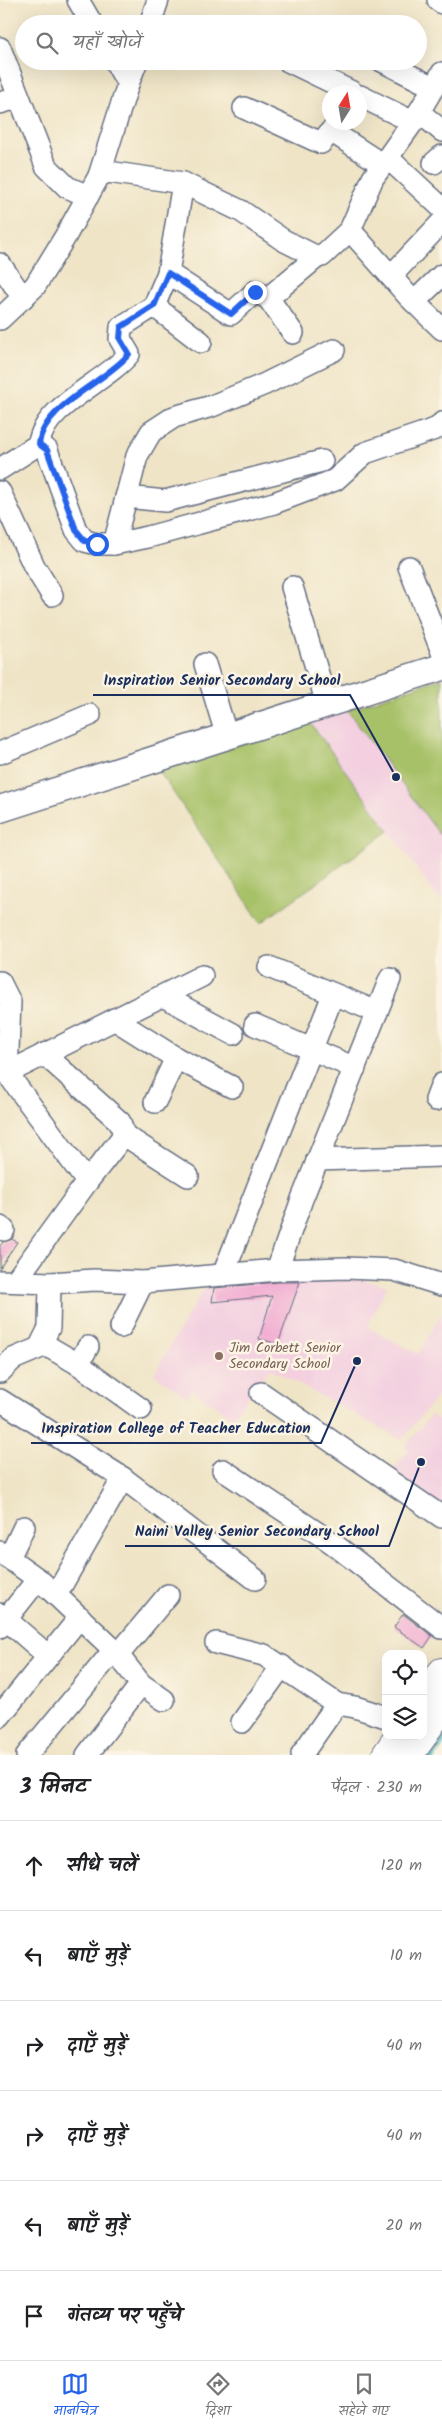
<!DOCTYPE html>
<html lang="hi">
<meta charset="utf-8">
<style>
body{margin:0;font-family:Kalam,"Playpen Sans Deva",sans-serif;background:#f6f6f6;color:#202124}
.controls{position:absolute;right:15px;bottom:15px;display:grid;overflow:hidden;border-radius:10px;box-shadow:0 5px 20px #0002}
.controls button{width:45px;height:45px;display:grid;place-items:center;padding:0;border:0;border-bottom:1px solid #e0e0e0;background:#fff;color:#202124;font:25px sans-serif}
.compass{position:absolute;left:322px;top:85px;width:45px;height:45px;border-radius:50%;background:#fff;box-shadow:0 5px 20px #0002;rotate:11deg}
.stop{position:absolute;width:15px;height:15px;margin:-11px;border:4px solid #2563eb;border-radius:50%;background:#fff}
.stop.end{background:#2563eb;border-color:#fff;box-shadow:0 1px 5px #0008}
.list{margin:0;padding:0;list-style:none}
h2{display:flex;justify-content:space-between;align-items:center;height:65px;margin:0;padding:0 20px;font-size:21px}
h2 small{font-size:16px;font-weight:400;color:#757577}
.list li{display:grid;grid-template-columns:32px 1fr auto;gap:15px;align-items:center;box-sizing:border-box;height:90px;padding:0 20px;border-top:1px solid #e0e0e0}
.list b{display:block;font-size:19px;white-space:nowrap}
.list em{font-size:16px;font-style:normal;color:#757577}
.icon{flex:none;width:28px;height:28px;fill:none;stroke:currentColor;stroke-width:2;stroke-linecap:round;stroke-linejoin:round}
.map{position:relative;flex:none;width:442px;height:1755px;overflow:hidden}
.search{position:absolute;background:#fff;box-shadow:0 5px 20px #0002;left:15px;right:15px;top:15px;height:55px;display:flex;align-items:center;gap:12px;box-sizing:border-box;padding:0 18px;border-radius:28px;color:#757577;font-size:19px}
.sheet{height:605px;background:#fff}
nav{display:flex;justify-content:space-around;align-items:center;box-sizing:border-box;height:70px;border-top:1px solid #e0e0e0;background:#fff;font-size:14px;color:#757577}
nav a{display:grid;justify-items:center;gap:2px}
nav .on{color:#2563eb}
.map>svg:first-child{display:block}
</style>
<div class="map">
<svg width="442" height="1755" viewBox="0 0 442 1755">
<rect width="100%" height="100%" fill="#fcf5e5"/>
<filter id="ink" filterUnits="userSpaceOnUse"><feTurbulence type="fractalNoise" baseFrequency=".02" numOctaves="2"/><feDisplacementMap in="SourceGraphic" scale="10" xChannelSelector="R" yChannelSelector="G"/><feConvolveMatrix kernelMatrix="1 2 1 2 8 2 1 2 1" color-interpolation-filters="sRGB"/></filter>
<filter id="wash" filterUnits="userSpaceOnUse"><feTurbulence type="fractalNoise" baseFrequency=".0096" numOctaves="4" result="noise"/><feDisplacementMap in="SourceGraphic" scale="20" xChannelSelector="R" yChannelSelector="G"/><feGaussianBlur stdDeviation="1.12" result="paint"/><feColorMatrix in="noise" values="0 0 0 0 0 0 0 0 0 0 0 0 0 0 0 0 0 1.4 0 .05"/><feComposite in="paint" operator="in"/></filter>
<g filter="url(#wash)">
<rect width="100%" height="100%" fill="#efe4c6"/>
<g fill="#f3cfe0">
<polygon points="442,678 442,900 438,898 310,722"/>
<polygon points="349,1276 387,1286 367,1327 418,1354 442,1313 442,1390 402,1440 270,1368 233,1417 192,1390 187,1397 154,1374 208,1281"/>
<polygon points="432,1414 442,1423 442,1511 390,1474 409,1451 405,1446"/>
</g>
<g fill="#a7c167" stroke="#617862">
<polygon points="442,678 442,829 440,835 347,710"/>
<polygon points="310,722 389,831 261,923 159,771"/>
</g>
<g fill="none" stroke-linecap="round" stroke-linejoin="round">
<polyline stroke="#3eadbc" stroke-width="15" points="428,1755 442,1734"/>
</g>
<g id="blocks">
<g fill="#f1abd1">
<polygon points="12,1239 17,1242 0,1268 0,1246 3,1242"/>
<polygon points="278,1282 300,1282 278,1344 259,1339 272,1296 212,1302 214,1288"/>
<polygon points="403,1614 432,1636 424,1648 394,1627"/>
</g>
</g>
</g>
<g filter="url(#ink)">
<use href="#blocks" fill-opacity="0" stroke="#656e82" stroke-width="1"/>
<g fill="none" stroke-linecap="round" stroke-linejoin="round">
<g stroke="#656e82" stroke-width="24">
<g id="minor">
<polyline points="78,0 92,24"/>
<polyline points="438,0 442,3"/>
<polyline points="150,24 158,0"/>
<polyline points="0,48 46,166 67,187 88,196"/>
<polyline points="288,61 352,92"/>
<polyline points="382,61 433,87"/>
<polyline points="442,73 413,122 373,178 350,230 409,297 442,329"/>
<polyline points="128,84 137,61"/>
<polyline points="360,96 413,122"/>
<polyline points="0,103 18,98"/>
<polyline points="244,108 321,143 331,131 383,165"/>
<polyline points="419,112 442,131"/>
<polyline points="388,158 442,208"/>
<polyline points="434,163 442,156"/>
<polyline points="99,176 128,84 115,61"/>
<polyline points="0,264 23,298"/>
<polyline points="168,273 231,314 255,292 268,298 317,257"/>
<polyline points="391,276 442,222"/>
<polyline points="268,298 293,333"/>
<polyline points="414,302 442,275"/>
<polyline points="154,306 201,342"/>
<polyline points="0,319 35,286 65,237 99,176 108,172 183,183 241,211 283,240 317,257 322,256 350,230"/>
<path d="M39,444C43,406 106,382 129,354L120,339L121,327L154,306L168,273L183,183"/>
<polyline points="0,469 39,444 47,450 76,530 85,541 97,544 114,544 148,537 274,503 335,480 365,453 438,428 442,423"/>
<polyline points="0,492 34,566 52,595"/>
<polyline points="126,497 165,501 322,461"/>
<polyline points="114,544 137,456 151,432 174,417 212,406 265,384 334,350"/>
<polyline points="409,567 442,652"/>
<polyline points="292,587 327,704"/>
<polyline points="205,664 227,737"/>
<polyline points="0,753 90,715"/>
<polyline points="269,967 377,1012"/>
<polyline points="0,982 10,1002 7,1073 87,1182 16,1280"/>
<polyline points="163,996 233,1034"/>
<polyline points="114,1019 176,1058 232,1087"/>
<polyline points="255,1025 355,1068"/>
<polyline points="44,1054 120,1122 124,1135 188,1176"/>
<polyline points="7,1073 202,976"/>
<polyline points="436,1100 442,1084"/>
<polyline points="155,1102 176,1058"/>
<polyline points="317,1160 442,1156"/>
<polyline points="87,1182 124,1135"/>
<polyline points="0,1227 4,1230"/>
<polyline points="277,1270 302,1199 390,979"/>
<polyline points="223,1275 333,995"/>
<polyline points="0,1281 50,1283 94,1280 143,1282 277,1270 346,1268 394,1270 442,1285"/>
<polyline points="121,1327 143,1282"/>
<polyline points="42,1343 78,1364 141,1409"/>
<polyline points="78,1364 88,1347"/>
<polyline points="0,1372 13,1359 39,1348 49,1328 50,1283"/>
<polyline points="261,1393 442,1517"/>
<polyline points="0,1400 123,1478 255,1579"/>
<polyline points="223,1470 331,1542 442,1628"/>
<polyline points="0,1552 38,1579 56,1595 114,1650 141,1684 164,1700"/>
<polyline points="9,1558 24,1527"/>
<polyline points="56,1595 123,1478"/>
<polyline points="0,1614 47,1655"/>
<polyline points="0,1627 38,1579"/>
<polyline points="216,1643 264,1655 337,1704 355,1707 386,1717"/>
<polyline points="118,1655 168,1595"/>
<polyline points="0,1716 80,1617"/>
<polyline points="242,1722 282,1666"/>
<polyline points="302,1754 337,1704"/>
<polyline points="27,1755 114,1650"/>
<polyline points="87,1755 141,1684"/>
</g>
</g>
<g stroke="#656e82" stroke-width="29">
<polyline id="major" points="0,809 442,667"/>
</g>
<g stroke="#656e82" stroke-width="30">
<g id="highway">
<polyline points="423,1701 442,1672"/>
<polyline points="423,1735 442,1708"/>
<polyline points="386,1755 399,1736"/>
<polyline points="409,1755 423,1736"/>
</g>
</g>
<use href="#minor" stroke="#fff" stroke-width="21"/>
<use href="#major" stroke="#fff" stroke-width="26"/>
<use href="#highway" stroke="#fff" stroke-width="28"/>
</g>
</g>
<g fill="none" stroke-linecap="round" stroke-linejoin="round" filter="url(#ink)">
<path stroke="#2563eb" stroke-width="6" d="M97,544L85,541L76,530L47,450L39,444C43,405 106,382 129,354L120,339L121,327L154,306L168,273L231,314L255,292"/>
</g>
<circle fill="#8d6e63" stroke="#fcf5e5" stroke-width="2" cx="219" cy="1356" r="5"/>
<g text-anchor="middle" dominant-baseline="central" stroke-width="5" stroke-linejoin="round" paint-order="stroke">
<g font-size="14" fill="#785e54" stroke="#fcf5e5" text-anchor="start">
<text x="229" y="1348">Jim Corbett Senior<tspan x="229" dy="16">Secondary School</tspan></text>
</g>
</g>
<path fill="none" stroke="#1b2f5e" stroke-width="2" d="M396 777L350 695H93M357 1361L321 1443H31M421 1462L389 1546H125"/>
<g fill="#1b2f5e" stroke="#fcf5e5" stroke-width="2">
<circle cx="396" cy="777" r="5"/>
<circle cx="357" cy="1361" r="5"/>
<circle cx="421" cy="1462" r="5"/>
</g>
<g font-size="15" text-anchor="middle" font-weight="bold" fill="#1b2f5e" stroke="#fcf5e5" stroke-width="5" stroke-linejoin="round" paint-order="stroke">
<text x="222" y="685">Inspiration Senior Secondary School</text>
<text x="176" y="1433">Inspiration College of Teacher Education</text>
<text x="257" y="1536">Naini Valley Senior Secondary School</text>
</g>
</svg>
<div class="controls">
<button><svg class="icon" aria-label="locate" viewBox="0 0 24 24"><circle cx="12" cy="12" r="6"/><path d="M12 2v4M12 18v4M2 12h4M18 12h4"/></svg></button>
<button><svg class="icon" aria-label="layers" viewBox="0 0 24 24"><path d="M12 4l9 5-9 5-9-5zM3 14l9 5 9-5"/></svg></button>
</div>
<svg class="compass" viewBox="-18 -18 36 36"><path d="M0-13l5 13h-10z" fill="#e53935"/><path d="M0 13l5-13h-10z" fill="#757577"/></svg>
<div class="stop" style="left:97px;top:544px"></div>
<div class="stop end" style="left:255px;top:292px"></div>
<div class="search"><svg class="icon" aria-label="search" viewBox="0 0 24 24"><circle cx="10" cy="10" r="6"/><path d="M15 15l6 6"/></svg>यहाँ खोजें</div>
</div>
<section class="sheet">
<h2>3 मिनट<small>पैदल · 230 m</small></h2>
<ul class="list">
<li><svg class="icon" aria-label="ahead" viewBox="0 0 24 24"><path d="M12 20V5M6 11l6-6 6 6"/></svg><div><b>सीधे चलें</b></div><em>120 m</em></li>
<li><svg class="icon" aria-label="left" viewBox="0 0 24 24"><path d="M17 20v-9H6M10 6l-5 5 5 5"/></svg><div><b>बाएँ मुड़ें</b></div><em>10 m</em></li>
<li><svg class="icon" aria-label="right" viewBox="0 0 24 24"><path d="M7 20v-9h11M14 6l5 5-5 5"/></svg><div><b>दाएँ मुड़ें</b></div><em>40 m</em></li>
<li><svg class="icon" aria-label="right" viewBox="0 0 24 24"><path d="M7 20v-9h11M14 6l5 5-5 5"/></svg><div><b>दाएँ मुड़ें</b></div><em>40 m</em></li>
<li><svg class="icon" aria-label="left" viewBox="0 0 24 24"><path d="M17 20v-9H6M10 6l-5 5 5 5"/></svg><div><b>बाएँ मुड़ें</b></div><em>20 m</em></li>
<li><svg class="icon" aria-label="arrive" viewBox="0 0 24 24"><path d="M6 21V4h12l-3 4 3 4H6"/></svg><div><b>गंतव्य पर पहुँचे</b></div></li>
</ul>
</section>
<nav>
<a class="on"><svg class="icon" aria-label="map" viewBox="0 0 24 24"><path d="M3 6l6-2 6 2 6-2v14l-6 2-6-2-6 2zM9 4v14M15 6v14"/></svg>मानचित्र</a>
<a><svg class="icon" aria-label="directions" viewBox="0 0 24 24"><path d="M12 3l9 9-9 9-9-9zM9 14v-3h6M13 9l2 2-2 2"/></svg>दिशा</a>
<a><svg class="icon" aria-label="saved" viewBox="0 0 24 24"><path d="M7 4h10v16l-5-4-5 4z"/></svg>सहेजे गए</a>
</nav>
